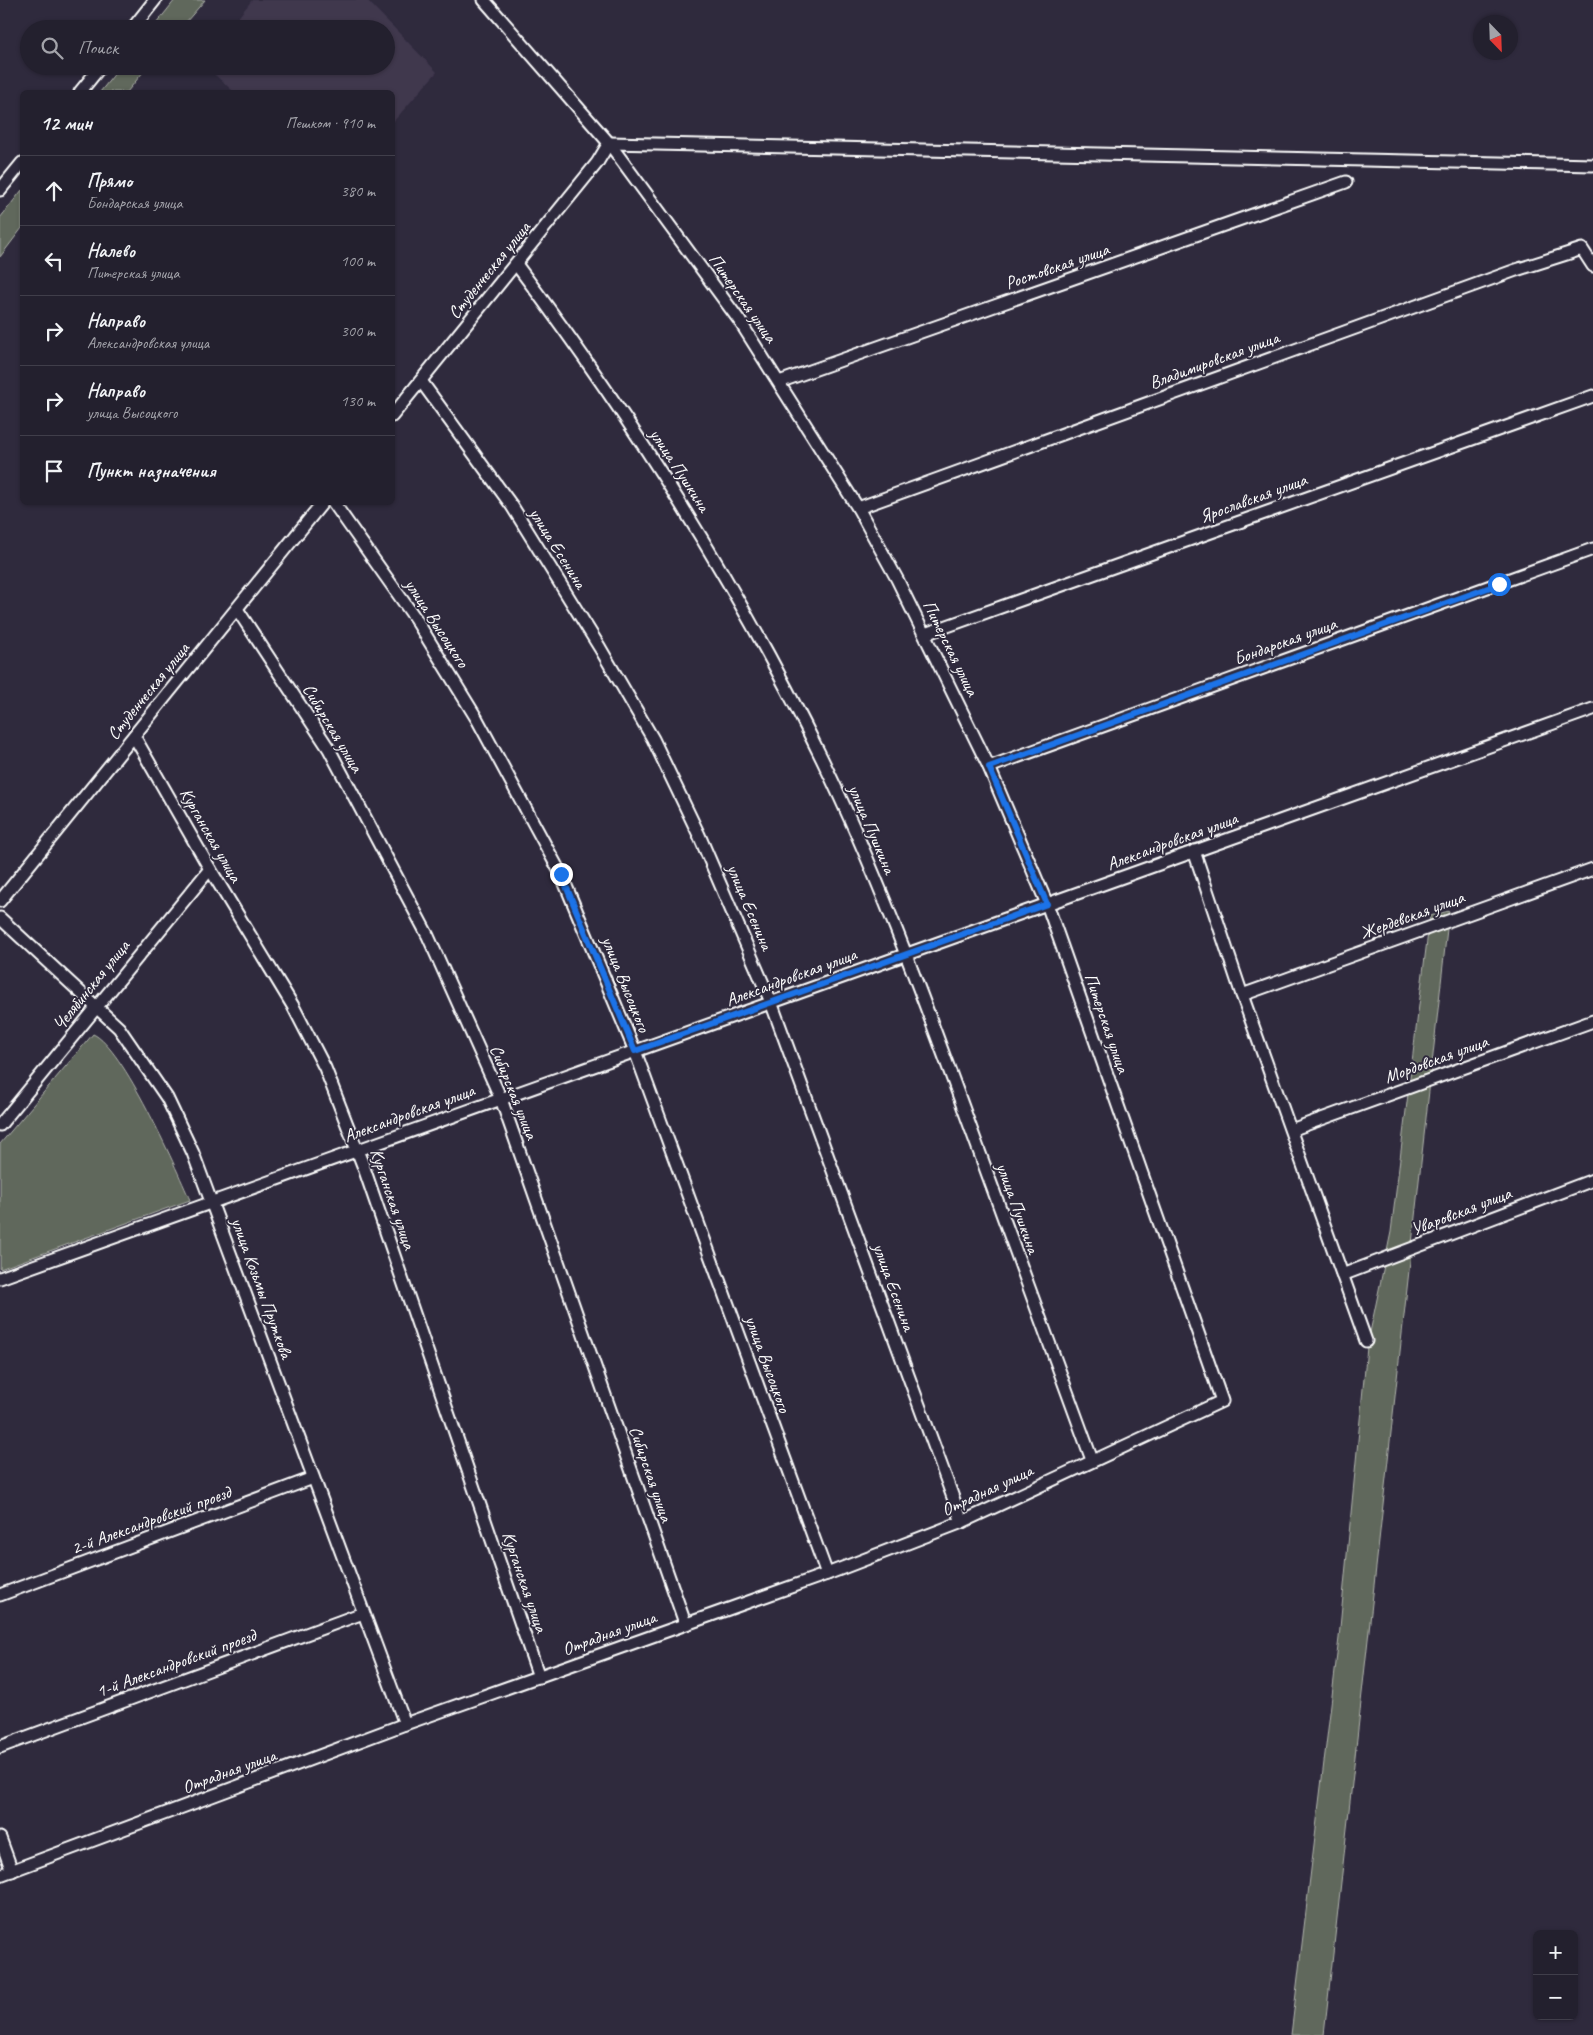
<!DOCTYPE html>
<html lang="ru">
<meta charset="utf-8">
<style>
body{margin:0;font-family:Caveat,sans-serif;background:#2b2836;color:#f1f3f6}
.controls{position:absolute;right:15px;bottom:15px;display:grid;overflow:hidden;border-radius:8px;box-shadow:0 1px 4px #0004}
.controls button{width:45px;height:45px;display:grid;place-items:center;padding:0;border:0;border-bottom:1px solid #403e4a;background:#23202e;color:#f1f3f6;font:25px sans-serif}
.compass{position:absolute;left:1473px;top:15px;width:45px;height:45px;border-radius:50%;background:#23202e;box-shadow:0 1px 4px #0004;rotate:157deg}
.stop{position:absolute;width:15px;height:15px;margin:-11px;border:4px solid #1a73e8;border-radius:50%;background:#fff}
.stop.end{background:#1a73e8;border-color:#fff;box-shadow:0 1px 5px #0008}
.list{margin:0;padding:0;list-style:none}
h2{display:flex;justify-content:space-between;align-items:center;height:65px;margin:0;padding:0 20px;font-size:21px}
h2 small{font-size:16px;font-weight:400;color:#a3a3aa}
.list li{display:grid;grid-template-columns:32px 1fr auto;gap:15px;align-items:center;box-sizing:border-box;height:70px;padding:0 20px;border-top:1px solid #403e4a}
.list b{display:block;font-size:19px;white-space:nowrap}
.list p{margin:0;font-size:16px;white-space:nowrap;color:#a3a3aa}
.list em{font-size:16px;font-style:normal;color:#a3a3aa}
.icon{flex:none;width:28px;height:28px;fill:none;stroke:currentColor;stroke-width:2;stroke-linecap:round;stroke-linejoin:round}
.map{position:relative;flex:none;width:1593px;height:2035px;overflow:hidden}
.search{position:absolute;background:#23202e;box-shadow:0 1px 4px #0004;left:20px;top:20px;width:375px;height:55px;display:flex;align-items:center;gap:12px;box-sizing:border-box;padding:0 18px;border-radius:28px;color:#a3a3aa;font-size:19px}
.panel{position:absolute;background:#23202e;box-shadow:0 1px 4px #0004;left:20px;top:90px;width:375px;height:415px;border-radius:8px}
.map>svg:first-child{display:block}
</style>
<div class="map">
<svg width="1593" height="2035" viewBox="0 0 1593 2035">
<rect width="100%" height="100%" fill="#2f2a3d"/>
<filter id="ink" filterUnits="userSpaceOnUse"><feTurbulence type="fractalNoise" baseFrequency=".02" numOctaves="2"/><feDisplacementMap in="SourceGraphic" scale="10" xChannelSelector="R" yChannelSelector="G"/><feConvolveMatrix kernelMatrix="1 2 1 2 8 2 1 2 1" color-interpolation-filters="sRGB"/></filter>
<g filter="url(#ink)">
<polygon fill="#3f374d" points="252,0 367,0 437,72 393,122 392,92 234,92 205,66 386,66 386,29 229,29"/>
<g fill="#61685b" stroke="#b0b4ad">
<polygon points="175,0 205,0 180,29 152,29"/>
<polygon points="121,66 148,66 127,92 100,92"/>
<polygon points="22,190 22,228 0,257 0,218"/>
<polygon points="1449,911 1324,2035 1291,2035 1339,1638 1367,1347 1391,1232 1430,916"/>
<path d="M93,1034C123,1047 175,1166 190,1200L0,1269V1144Z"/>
</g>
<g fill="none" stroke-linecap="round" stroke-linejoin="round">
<g stroke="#fff" stroke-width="15">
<g id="minor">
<polyline points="132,29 155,0"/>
<polyline points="80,92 101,66"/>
<polyline points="0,190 22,163"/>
<path d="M516,264C633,420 737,584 822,759C877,872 920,990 963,1107C1006,1225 1049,1342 1092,1460"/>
<polyline points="421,381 512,506 600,648 653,739 699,835 771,1002 962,1522"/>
<polyline points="779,382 1346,182"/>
<polyline points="392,416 597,163 609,143 1593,165"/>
<polyline points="333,502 415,618 477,719 561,874 635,1051 827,1574"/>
<polyline points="858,508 1516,270 1582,249 1593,266"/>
<polyline points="237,609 329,749 428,936 501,1099 685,1623"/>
<polyline points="925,634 1593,396"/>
<polyline points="134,736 210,869 293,1006 325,1068 364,1168 539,1677"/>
<polyline points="989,767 1593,549"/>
<polyline points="1194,851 1242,995 1366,1341"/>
<polyline points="0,901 323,502"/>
<polyline points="0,918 119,1028 167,1098 193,1153 405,1724"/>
<polyline points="1242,995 1593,869"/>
<polyline points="0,1125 210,869"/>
<polyline points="1291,1130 1593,1021"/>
<polyline points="1342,1275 1593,1180"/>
<polyline points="0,1278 1593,709"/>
<polyline points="0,1595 313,1478"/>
<polyline points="0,1747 363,1613"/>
<polyline points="0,1838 12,1871"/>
<polyline points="0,1875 405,1724 827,1574 962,1522 1222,1401 1047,904 989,767 897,579 858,508 739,320 609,143 484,0"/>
</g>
</g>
<use href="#minor" stroke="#2f2a3d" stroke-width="11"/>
</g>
</g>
<g fill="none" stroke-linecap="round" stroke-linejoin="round" filter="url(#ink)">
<polyline stroke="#1a73e8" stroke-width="6" points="561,874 635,1051 1047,904 989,767 1499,584"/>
</g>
<g text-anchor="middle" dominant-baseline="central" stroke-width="4" stroke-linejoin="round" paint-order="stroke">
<g font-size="18" fill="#fff" stroke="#2f2a3d">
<text transform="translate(1057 266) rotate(-19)">Ростовская улица</text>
<text transform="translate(489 270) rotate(-51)">Студенческая улица</text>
<text transform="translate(743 298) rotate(55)">Питерская улица</text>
<text transform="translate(1214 360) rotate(-20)">Владимировская улица</text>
<text transform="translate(680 470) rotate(57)">улица Пушкина</text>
<text transform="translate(1253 498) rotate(-20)">Ярославская улица</text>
<text transform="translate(558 548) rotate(58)">улица Есенина</text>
<text transform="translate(437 623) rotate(57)">улица Высоцкого</text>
<text transform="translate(1285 641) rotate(-20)">Бондарская улица</text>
<text transform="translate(951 648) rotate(64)">Питерская улица</text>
<text transform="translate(148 691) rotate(-51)">Студенческая улица</text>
<text transform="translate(333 728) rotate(59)">Сибирская улица</text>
<text transform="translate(872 829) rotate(67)">улица Пушкина</text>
<text transform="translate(211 835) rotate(60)">Курганская улица</text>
<text transform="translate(1172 841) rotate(-20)">Александровская улица</text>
<text transform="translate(750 907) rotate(67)">улица Есенина</text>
<text transform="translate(1412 915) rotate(-20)">Жердевская улица</text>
<text transform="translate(791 977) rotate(-20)">Александровская улица</text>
<text transform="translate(626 984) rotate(68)">улица Высоцкого</text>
<text transform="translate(91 985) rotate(-51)">Челябинская улица</text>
<text transform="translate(1107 1023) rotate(71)">Питерская улица</text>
<text transform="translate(1436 1059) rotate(-20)">Мордовская улица</text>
<text transform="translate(514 1092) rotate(68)">Сибирская улица</text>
<text transform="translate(409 1113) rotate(-20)">Александровская улица</text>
<text transform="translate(393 1199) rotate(71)">Курганская улица</text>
<text transform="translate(1018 1208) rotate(70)">улица Пушкина</text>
<text transform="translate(1461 1211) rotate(-21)">Уваровская улица</text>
<text transform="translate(894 1287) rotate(70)">улица Есенина</text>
<text transform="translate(262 1288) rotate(70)">улица Козьмы Пруткова</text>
<text transform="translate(768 1364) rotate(70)">улица Высоцкого</text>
<text transform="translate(651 1474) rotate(71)">Сибирская улица</text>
<text transform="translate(987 1490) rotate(-25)">Отрадная улица</text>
<text transform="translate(151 1520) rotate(-20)">2-й Александровский проезд</text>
<text transform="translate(525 1582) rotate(71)">Курганская улица</text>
<text transform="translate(609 1633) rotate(-20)">Отрадная улица</text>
<text transform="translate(176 1663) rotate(-20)">1-й Александровский проезд</text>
<text transform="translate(229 1771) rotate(-20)">Отрадная улица</text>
</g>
</g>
</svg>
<div class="controls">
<button>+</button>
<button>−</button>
</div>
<svg class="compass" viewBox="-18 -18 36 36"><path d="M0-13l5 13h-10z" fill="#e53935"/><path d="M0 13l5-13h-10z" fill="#a3a3aa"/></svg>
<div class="stop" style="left:1499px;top:584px"></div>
<div class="stop end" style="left:561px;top:874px"></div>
<div class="search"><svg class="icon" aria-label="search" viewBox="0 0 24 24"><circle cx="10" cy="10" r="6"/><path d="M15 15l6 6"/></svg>Поиск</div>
<section class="panel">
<h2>12 мин<small>Пешком · 910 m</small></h2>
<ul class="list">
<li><svg class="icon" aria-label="ahead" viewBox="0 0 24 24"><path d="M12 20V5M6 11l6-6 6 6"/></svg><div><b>Прямо</b><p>Бондарская улица</p></div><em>380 m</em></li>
<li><svg class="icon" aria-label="left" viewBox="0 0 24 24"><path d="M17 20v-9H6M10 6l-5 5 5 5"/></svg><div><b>Налево</b><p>Питерская улица</p></div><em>100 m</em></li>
<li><svg class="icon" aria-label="right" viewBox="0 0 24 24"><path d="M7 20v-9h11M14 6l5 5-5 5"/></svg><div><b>Направо</b><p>Александровская улица</p></div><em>300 m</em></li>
<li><svg class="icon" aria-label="right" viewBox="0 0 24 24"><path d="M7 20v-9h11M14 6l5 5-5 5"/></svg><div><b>Направо</b><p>улица Высоцкого</p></div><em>130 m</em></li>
<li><svg class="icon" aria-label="arrive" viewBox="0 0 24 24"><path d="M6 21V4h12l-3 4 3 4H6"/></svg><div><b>Пункт назначения</b></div></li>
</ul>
</section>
</div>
